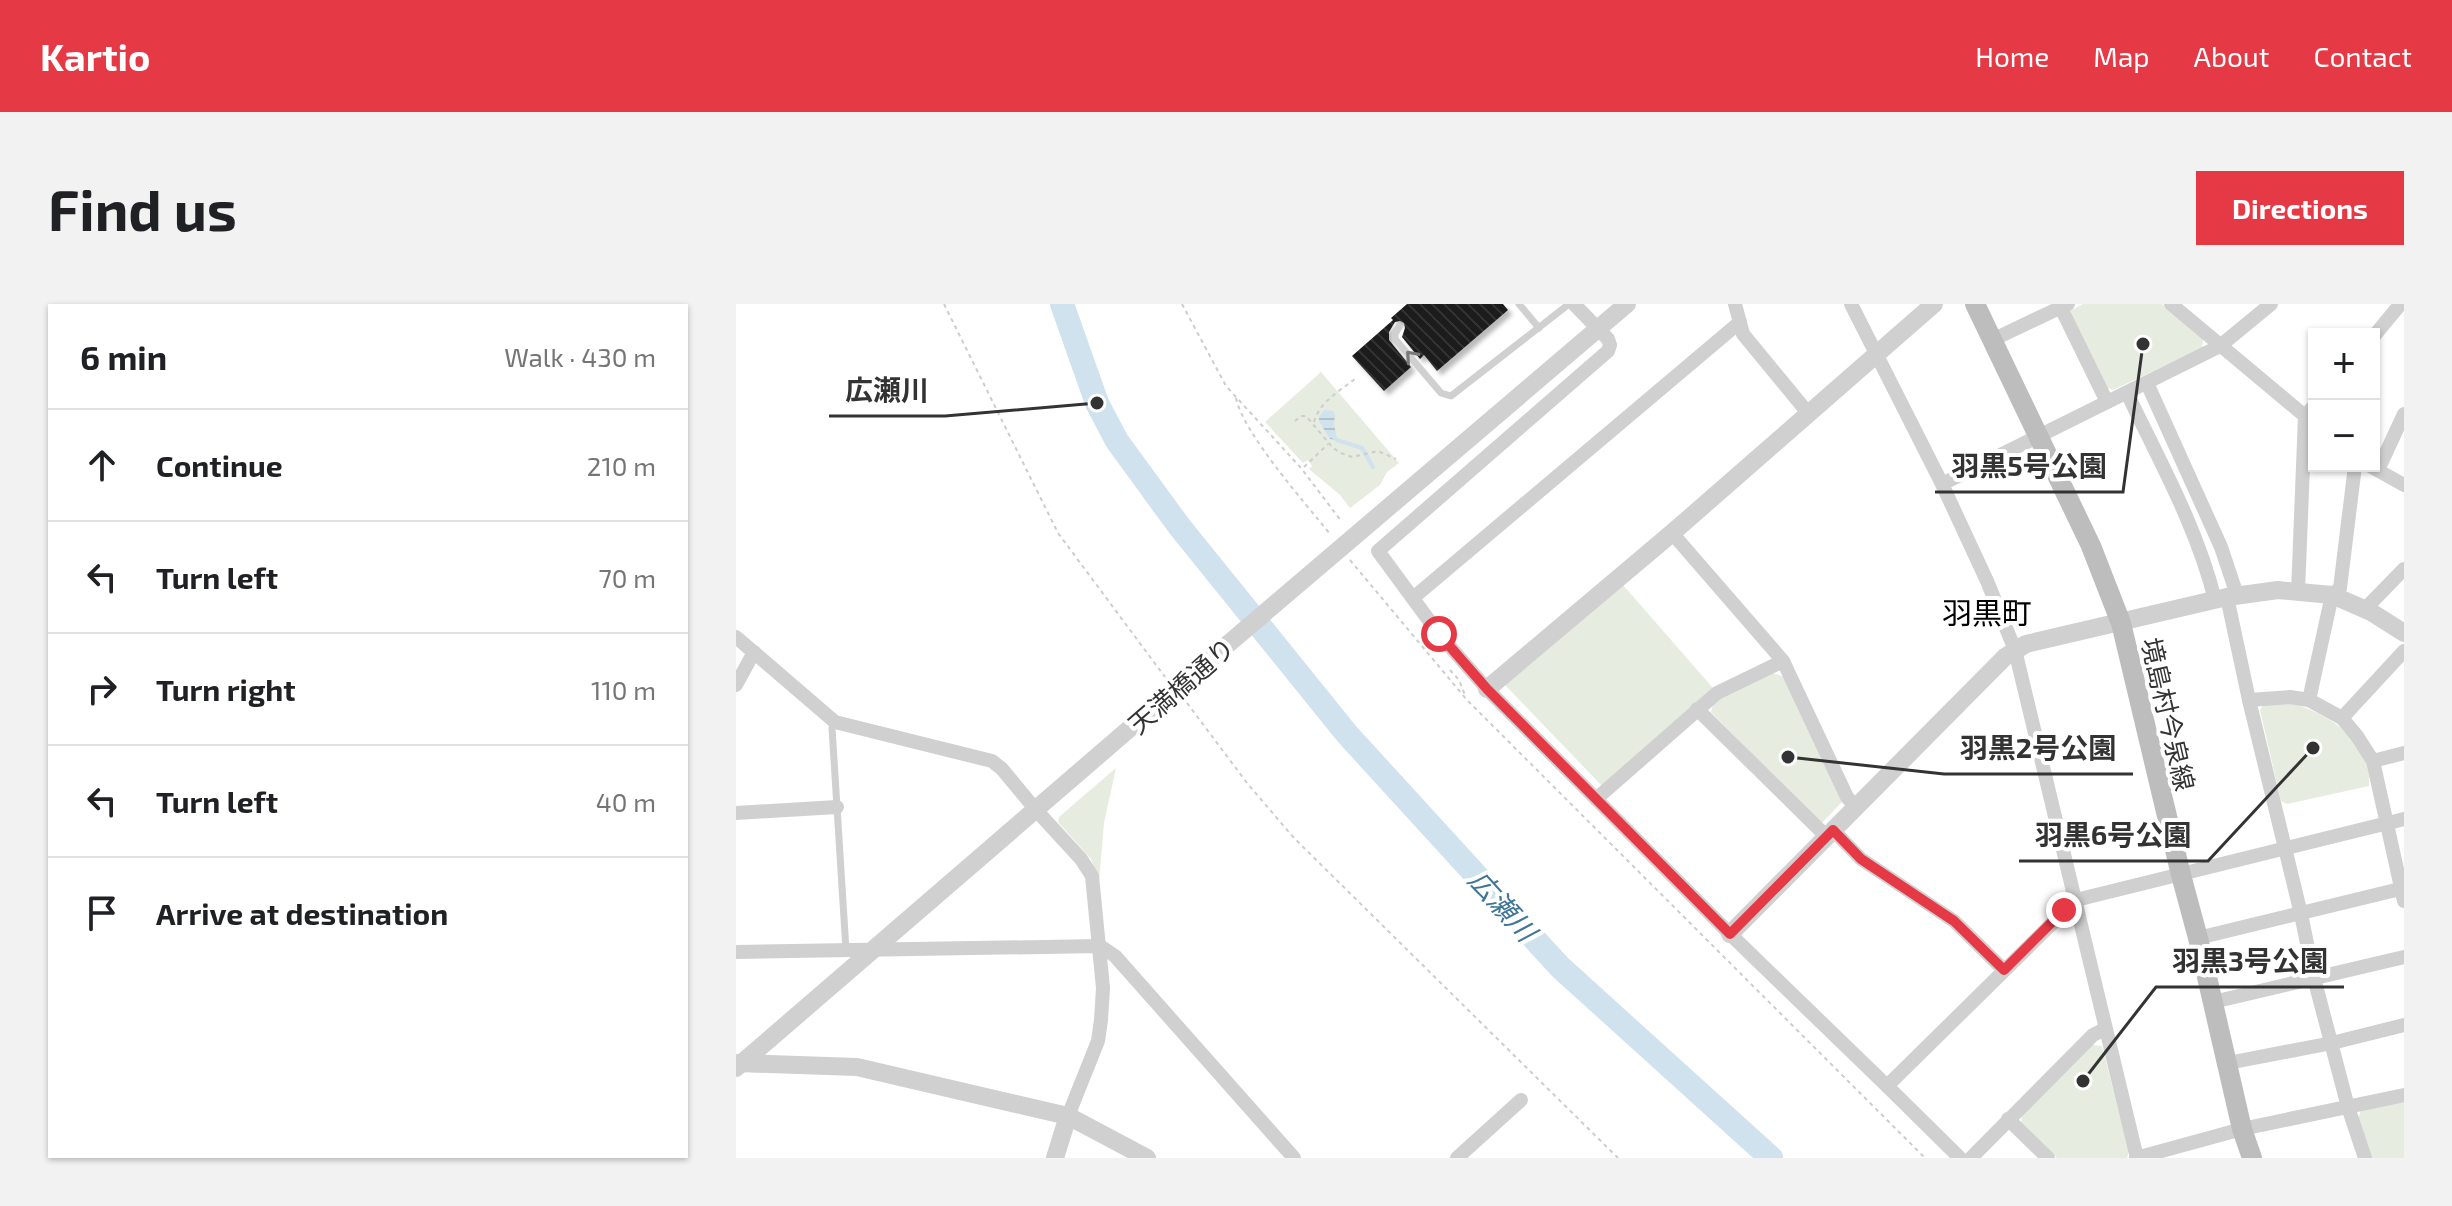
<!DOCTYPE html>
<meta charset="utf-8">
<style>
body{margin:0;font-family:"Exo 2","Noto Sans JP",sans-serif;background:#f2f2f2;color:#202124}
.controls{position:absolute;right:24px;top:24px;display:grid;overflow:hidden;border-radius:0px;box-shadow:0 2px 6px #0004}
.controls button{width:72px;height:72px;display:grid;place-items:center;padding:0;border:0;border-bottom:2px solid #e0e0e0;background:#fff;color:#202124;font:40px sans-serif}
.stop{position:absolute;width:24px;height:24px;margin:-18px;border:6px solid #e63946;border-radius:50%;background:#fff}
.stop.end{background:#e63946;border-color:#fff;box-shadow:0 2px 8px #0008}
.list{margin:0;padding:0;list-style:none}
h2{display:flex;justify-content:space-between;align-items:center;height:104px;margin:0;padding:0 32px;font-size:34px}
h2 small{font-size:26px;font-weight:400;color:#757577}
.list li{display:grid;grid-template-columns:52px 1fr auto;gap:24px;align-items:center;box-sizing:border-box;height:112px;padding:0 32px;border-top:2px solid #e0e0e0}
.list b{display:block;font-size:30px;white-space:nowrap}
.list em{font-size:26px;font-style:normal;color:#757577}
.icon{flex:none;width:44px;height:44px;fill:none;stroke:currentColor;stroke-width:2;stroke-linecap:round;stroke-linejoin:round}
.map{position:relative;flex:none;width:1668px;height:854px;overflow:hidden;border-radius:0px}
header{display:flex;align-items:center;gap:48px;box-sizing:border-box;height:112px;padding:0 40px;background:#e63946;color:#fff}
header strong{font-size:38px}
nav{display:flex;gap:44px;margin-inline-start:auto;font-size:28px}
.intro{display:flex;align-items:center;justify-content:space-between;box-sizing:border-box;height:192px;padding:0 48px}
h1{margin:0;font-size:56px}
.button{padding:20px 36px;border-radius:0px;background:#e63946;color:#fff;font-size:28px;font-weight:700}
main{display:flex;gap:48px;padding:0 48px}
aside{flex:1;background:#fff;border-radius:0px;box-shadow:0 2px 6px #0004}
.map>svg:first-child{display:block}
</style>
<header>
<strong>Kartio</strong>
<nav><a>Home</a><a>Map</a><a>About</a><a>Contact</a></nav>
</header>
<div class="intro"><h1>Find us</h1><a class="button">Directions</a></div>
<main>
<aside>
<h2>6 min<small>Walk · 430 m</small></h2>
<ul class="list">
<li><svg class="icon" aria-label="ahead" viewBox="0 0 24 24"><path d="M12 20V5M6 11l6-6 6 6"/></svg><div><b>Continue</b></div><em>210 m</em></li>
<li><svg class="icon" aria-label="left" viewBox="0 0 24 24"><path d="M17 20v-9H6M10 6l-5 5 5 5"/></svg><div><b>Turn left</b></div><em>70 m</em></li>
<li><svg class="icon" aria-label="right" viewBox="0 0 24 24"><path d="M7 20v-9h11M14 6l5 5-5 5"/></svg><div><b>Turn right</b></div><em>110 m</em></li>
<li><svg class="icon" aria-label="left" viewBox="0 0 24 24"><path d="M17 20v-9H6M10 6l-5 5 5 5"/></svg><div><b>Turn left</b></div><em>40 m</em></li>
<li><svg class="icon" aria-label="arrive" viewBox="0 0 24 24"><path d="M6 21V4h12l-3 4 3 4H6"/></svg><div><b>Arrive at destination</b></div></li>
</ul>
</aside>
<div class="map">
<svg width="1668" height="854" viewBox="0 0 1668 854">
<defs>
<pattern id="water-rules" width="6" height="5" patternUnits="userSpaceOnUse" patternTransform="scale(2)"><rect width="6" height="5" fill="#cfe2ee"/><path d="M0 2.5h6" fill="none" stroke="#b2c2cd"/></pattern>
<pattern id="building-back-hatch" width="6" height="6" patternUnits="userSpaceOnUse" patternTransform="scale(2)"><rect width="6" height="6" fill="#1a1a1a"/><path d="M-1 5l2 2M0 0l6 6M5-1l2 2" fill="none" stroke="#333"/></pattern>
<filter id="shadow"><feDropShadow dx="4.5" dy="4.5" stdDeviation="2" flood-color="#0004"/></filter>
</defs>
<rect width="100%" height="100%" fill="#fff"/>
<g fill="#e6ecdf">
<polygon points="1347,0 1426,0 1467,35 1466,44 1377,86 1369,83 1334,7"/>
<polygon points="585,68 663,159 651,168 644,181 614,204 604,191 573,165 576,162 572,156 567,159 529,118"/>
<polygon points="887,281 977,384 867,483 769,381"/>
<polygon points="1037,369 1048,373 1106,498 1085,520 975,408 978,397"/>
<path d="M1547,397C1587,406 1636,434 1633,482L1551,500L1545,497L1524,406L1528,399Z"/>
<polygon points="380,464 368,519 363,577 355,555 322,518 323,513"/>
<polygon points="1356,741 1366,742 1393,847 1391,854 1321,854 1285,820 1286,811"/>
<path d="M1668,797V854H1636C1628,839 1618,823 1625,806Z"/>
</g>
<polygon fill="url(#water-rules)" points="588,106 597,107 599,111 598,120 601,136 594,135 583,117 583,113"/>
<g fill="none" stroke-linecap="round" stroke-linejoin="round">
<polyline stroke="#cfe2ee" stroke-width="4" points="598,133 601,136 626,144 637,163"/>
<polyline stroke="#cfe2ee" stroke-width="24" points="326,0 361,99 381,137 443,222 611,430 824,663 1035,854"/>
</g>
<polygon fill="url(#building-back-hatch)" filter="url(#shadow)" points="671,0 767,0 772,6 701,67 688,51 684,55 666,33 669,24 668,19 664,17 659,18 653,28 653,36 675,63 648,87 616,52 657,16 655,14"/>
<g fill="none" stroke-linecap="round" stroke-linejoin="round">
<g stroke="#cdcdcd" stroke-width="2" stroke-dasharray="4 4" stroke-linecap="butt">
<polyline points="208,0 322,229 429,373"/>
<polyline points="446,0 490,82 565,164 606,218"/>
<path d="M500,94C507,129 570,200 594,230"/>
<polyline points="559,117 565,112 570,112 597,144 605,149 616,153 642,147 660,155"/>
<path d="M578,118C584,97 604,87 620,74"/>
<polyline points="568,163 592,140"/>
<polyline points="614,256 731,396 1189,854"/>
<polyline points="714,366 723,376 729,391"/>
<polyline points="451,399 511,479 558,534 882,854"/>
</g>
<g stroke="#d0d0d0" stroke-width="7">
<polyline points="783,0 803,24"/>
<polyline points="663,23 659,30 659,35 705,89 715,92 833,0"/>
<polyline points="99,418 96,424 110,646"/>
</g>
<g stroke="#d0d0d0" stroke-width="14">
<polyline points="838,0 872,35 874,41 872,47 642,247 703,330 751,385 994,630 1151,782"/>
<polyline points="999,0 1007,30 1072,109"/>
<polyline points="1115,0 1206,180 1251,277 1279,346 1401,854"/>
<polyline points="1435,0 1576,118"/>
<polyline points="1325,4 1371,98"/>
<polyline points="1638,32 1662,3"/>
<polyline points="1256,36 1332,0"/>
<polyline points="1411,79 1485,243 1501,291"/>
<path d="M1391,89C1423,156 1461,223 1479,296"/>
<polyline points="1634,162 1668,181"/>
<polyline points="1642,166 1668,110"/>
<polyline points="1206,180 1484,42 1535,0"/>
<polyline points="936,229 1047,357 1111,493 1120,504"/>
<polyline points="1562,288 1569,112 1578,102"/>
<polyline points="1491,293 1513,396 1565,610 1578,674 1612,803 1629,854"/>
<polyline points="677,294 1004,18"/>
<polyline points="1629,305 1668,265"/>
<polyline points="0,333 99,418 256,457 266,465 300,506 345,555 356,572 367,684 365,716 362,737 332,812"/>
<polyline points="0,381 18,348"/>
<polyline points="1513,396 1554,393 1573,396 1606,414 1621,432 1637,457 1668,597"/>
<polyline points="1573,396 1596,291 1604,284 1619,162"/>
<polyline points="961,405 1091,533"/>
<polyline points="1606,414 1668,347"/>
<polyline points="1637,457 1668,449"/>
<polyline points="860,495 981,389 1047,357"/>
<polyline points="0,509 101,503"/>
<polyline points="1097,526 1125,555 1218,617 1268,666"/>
<polyline points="1462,634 1668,584"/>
<polyline points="0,648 364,642 379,652 558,854"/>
<polyline points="1477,698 1668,653"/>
<polyline points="1492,759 1596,739 1668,721"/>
<polyline points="1272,815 1312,854"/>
<polyline points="721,854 785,796"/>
<polyline points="1224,854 1151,782 1340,596 1668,515"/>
<polyline points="1235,854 1357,731 1369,725"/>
<polyline points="1400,854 1506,825 1668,791"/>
</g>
<g stroke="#d0d0d0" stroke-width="18">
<polyline points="751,385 936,229 1198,0"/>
<polyline points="994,630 1269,353 1290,340 1491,293 1542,286 1596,291 1635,308 1668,329"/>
<polyline points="2,759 121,763 224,787 332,812 411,854"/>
<polyline points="0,764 444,381 891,0"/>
<polyline points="319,854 332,812"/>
</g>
<polyline stroke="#bdbdbd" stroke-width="20" points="1239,0 1355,242 1385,319 1445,571 1462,634 1506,825 1516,854"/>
</g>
<defs><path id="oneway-chevron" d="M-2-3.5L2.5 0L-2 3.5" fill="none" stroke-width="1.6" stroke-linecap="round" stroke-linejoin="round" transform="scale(2)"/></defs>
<use stroke="#7a7a7a" href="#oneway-chevron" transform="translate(675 52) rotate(-131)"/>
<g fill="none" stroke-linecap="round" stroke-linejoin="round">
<polyline stroke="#e63946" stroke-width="10" points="703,330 751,385 994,630 1097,526 1125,555 1218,617 1268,666 1328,606"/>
</g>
<g text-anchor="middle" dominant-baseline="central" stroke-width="8" stroke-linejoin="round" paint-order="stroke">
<g font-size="26" fill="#333" stroke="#fff">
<text transform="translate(445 381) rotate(-41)">天満橋通り</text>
<text transform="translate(1433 410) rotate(77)">境島村今泉線</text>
</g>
<g font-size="28" font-style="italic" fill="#3f7597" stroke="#fff">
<text transform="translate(767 601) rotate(48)">広瀬川</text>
</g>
<g font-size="30" fill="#000" stroke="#fff">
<text x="1251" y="308">羽黒町</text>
</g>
</g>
<path fill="none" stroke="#333" stroke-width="3" d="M361 99L209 112H93M1407 40L1387 188H1199M1052 453L1208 470H1397M1577 444L1472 557H1283M1347 777L1420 683H1608"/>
<g fill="#333" stroke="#fff" stroke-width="3">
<circle cx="361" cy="99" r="8"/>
<circle cx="1407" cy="40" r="8"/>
<circle cx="1052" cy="453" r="8"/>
<circle cx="1577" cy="444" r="8"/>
<circle cx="1347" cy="777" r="8"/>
</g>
<g font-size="28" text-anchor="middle" font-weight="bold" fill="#333" stroke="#fff" stroke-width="8" stroke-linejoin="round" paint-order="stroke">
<text x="151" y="96">広瀬川</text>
<text x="1293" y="172">羽黒5号公園</text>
<text x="1302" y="454">羽黒2号公園</text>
<text x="1377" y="541">羽黒6号公園</text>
<text x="1514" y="667">羽黒3号公園</text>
</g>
</svg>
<div class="controls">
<button>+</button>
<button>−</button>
</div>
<div class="stop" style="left:703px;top:330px"></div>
<div class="stop end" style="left:1328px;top:606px"></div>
</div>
</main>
